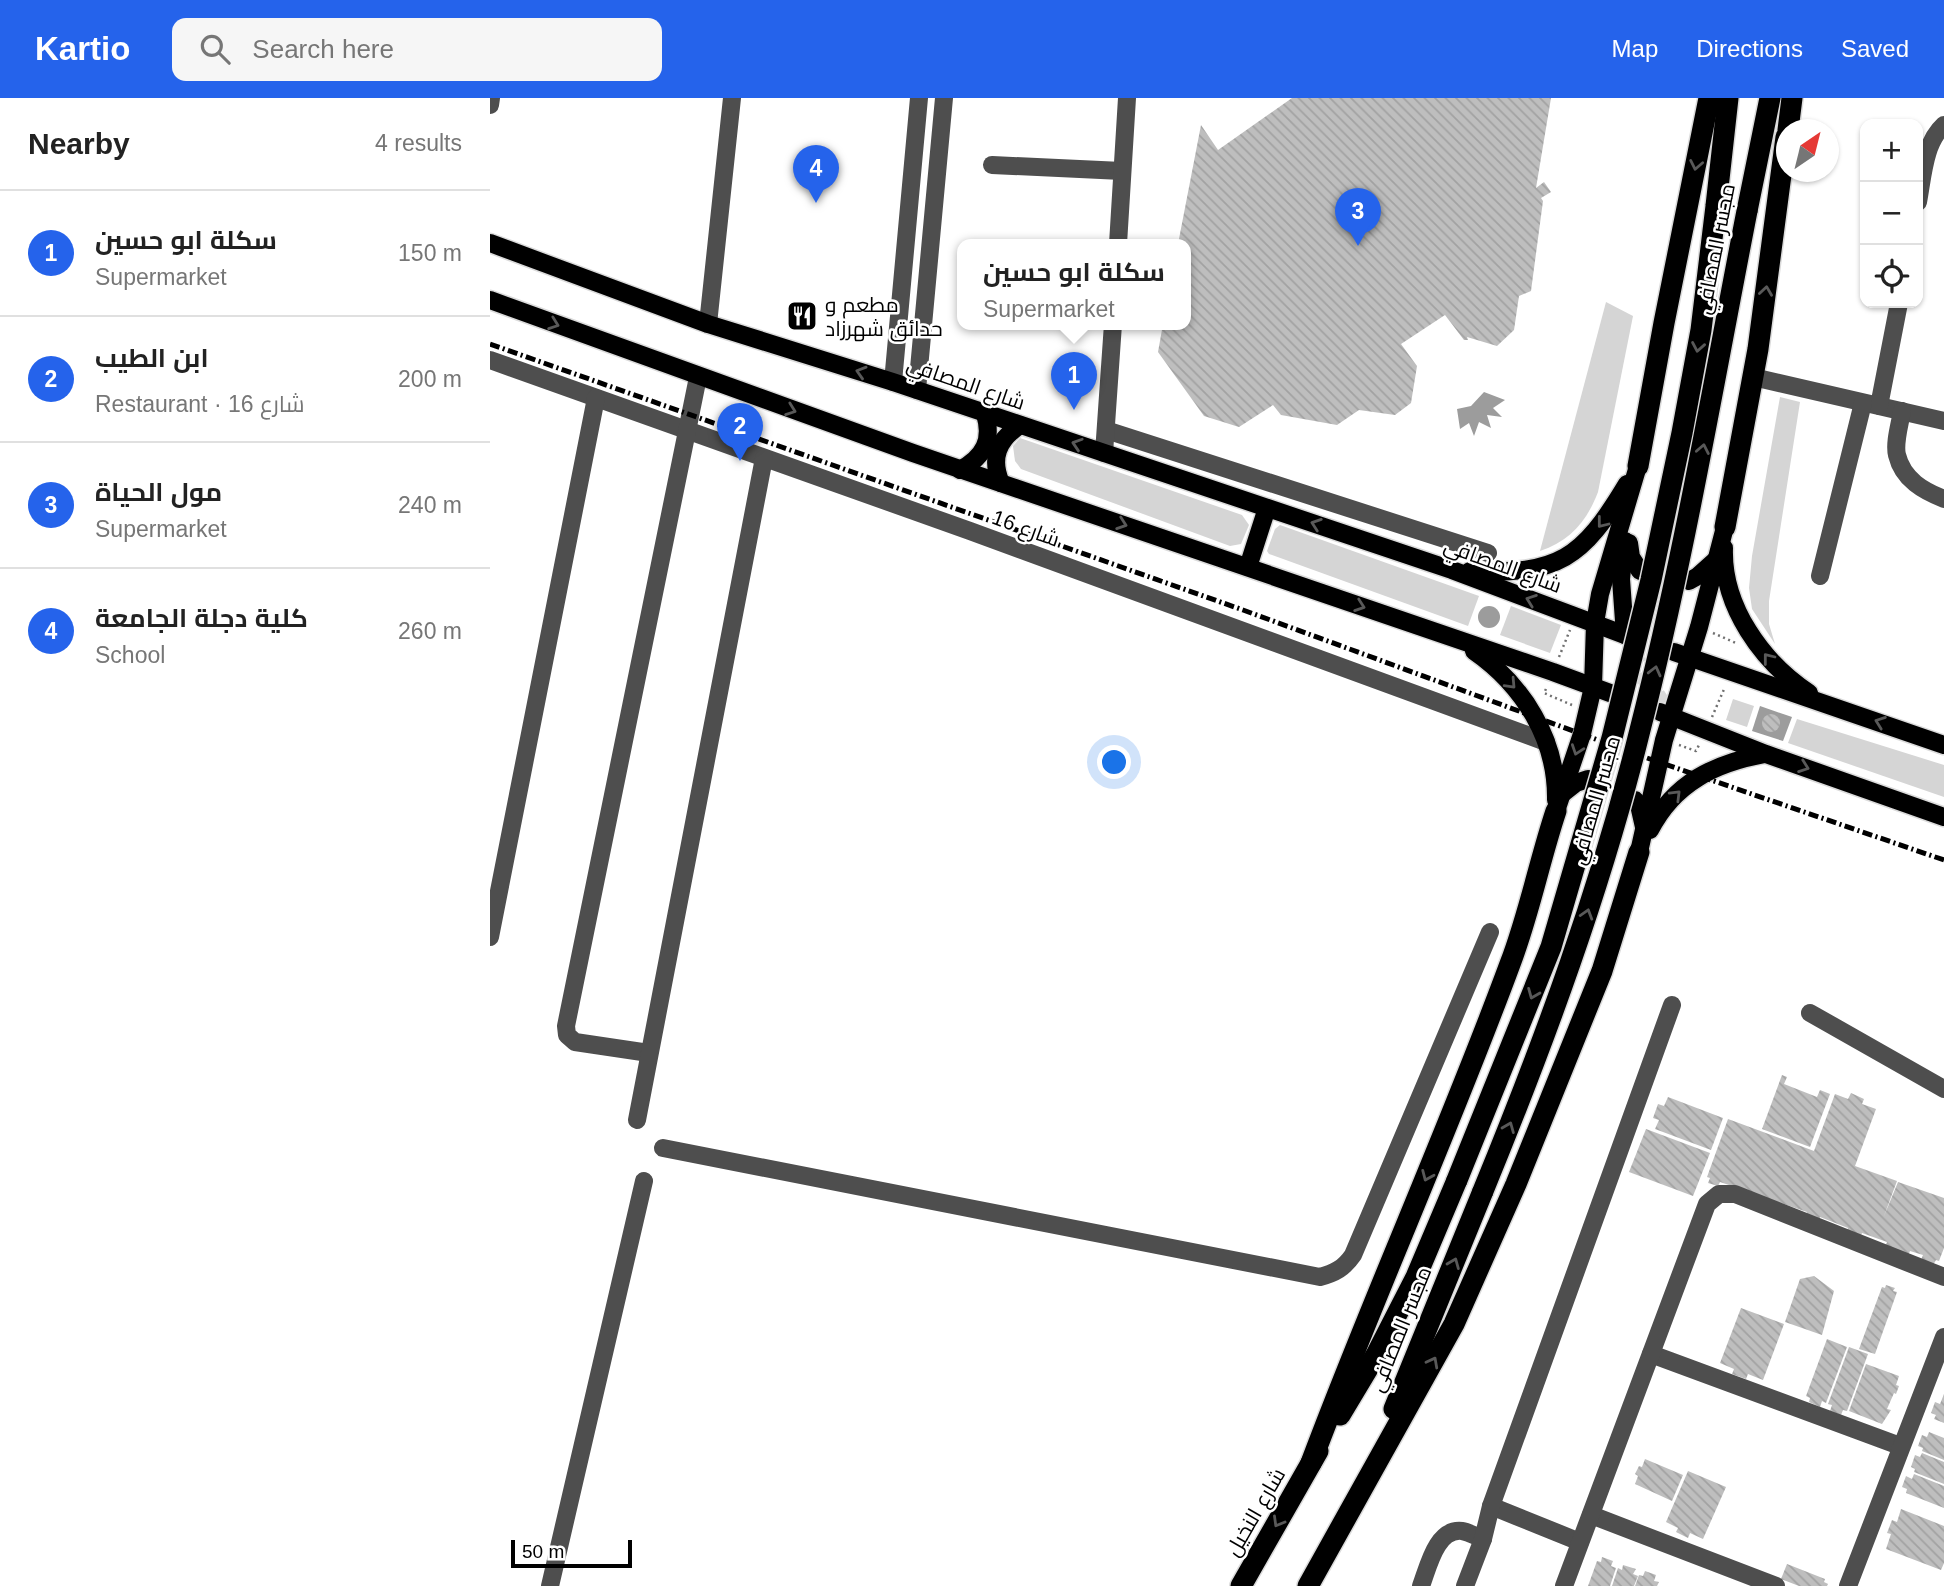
<!DOCTYPE html>
<meta charset="utf-8">
<style>
body{margin:0;font-family:Arial,Cairo,sans-serif;background:#f6f6f6;color:#222}
.controls{position:absolute;right:21px;top:21px;display:grid;overflow:hidden;border-radius:14px;box-shadow:0 2px 5px #0004}
.controls button{width:63px;height:63px;display:grid;place-items:center;padding:0;border:0;border-bottom:2px solid #e0e0e0;background:#fff;color:#222;font:35px sans-serif}
.compass{position:absolute;left:1286px;top:21px;width:63px;height:63px;border-radius:50%;background:#fff;box-shadow:0 2px 5px #0004;rotate:35deg}
.scale{position:absolute;left:21px;bottom:18px;width:121px;box-sizing:border-box;padding-left:7px;border:4px solid #000;border-top:0;font-size:19px;line-height:24px;white-space:nowrap;color:#000;-webkit-text-stroke:5px #fff;paint-order:stroke}
.you{position:absolute;left:625px;top:665px;width:24px;height:24px;margin:-18px;border:5px solid #fff;border-radius:50%;background:#1a73e8;box-shadow:0 0 0 10px #1a73e833}
.badge{display:grid;place-items:center;width:46px;height:46px;border-radius:50%;background:#2563eb;color:#fff;font-size:23px;font-weight:700}
.pin{position:absolute;translate:-50% -58px;filter:drop-shadow(0 2px 4px #0008)}
.pin::after{content:'';position:absolute;top:37px;width:24px;height:21px;background:inherit;clip-path:polygon(0 0,100% 0,50% 100%)}
.popup{position:absolute;left:467px;top:141px;width:234px;height:91px;box-sizing:border-box;display:grid;place-content:center;border-radius:14px;background:#fff;filter:drop-shadow(0 2px 5px #0005);font-size:23px;white-space:nowrap;color:#767676}
.popup b{font-size:26px;color:#222}
.popup::after{content:'';position:absolute;left:50%;top:100%;margin-left:-14px;border:14px solid transparent;border-top-color:#fff}
.list{margin:0;padding:0;list-style:none}
h2{display:flex;justify-content:space-between;align-items:center;height:91px;margin:0;padding:0 28px;font-size:30px}
h2 small{font-size:23px;font-weight:400;color:#767676}
.list li{display:grid;grid-template-columns:46px 1fr auto;gap:21px;align-items:center;box-sizing:border-box;height:126px;padding:0 28px;border-top:2px solid #e0e0e0}
.list b{display:block;font-size:26px;white-space:nowrap}
.list p{margin:0;font-size:23px;white-space:nowrap;color:#767676}
.list em{font-size:23px;font-style:normal;color:#767676}
.icon{flex:none;width:38px;height:38px;fill:none;stroke:currentColor;stroke-width:2;stroke-linecap:round;stroke-linejoin:round}
.map{position:relative;flex:none;width:1454px;height:1488px;overflow:hidden}
header{display:flex;align-items:center;gap:42px;box-sizing:border-box;height:98px;padding:0 35px;background:#2563eb;color:#fff}
header strong{font-size:33px}
nav{display:flex;gap:38px;margin-inline-start:auto;font-size:24px}
.search{width:490px;height:63px;background:#f6f6f6;display:flex;align-items:center;gap:18px;box-sizing:border-box;padding:0 24px;border-radius:14px;color:#767676;font-size:26px}
main{display:flex}
aside{flex:1;background:#fff}
.map>svg:first-child{display:block}
</style>
<header>
<strong>Kartio</strong>
<div class="search"><svg class="icon" aria-label="search" viewBox="0 0 24 24"><circle cx="10" cy="10" r="6"/><path d="M15 15l6 6"/></svg>Search here</div>
<nav><a>Map</a><a>Directions</a><a>Saved</a></nav>
</header>
<main>
<aside>
<h2>Nearby<small>4 results</small></h2>
<ul class="list">
<li><span class="badge">1</span><div><b>سكلة ابو حسين</b><p>Supermarket</p></div><em>150 m</em></li>
<li><span class="badge">2</span><div><b>ابن الطيب</b><p>Restaurant · شارع 16</p></div><em>200 m</em></li>
<li><span class="badge">3</span><div><b>مول الحياة</b><p>Supermarket</p></div><em>240 m</em></li>
<li><span class="badge">4</span><div><b>كلية دجلة الجامعة</b><p>School</p></div><em>260 m</em></li>
</ul>
</aside>
<div class="map">
<svg width="1454" height="1488" viewBox="0 0 1454 1488">
<defs>
<pattern id="building-back-hatch" width="6" height="6" patternUnits="userSpaceOnUse" patternTransform="scale(1.75)"><rect width="6" height="6" fill="#bebebe"/><path d="M-1 5l2 2M0 0l6 6M5-1l2 2" fill="none" stroke="#a2a2a2"/></pattern>
</defs>
<rect width="100%" height="100%" fill="#fff"/>
<g fill="#d5d5d5">
<path d="M1116,204L1143,218L1108,394C1097,423 1080,443 1050,453Z"/>
<polygon points="1290,299 1310,304 1279,503 1279,526 1285,546 1262,511 1259,490 1262,458"/>
<polygon points="530,340 752,417 759,427 751,446 740,448 531,371 525,363 523,348"/>
<polygon points="790,427 989,498 978,528 779,456 777,453 785,431"/>
<polygon points="1021,508 1071,527 1060,555 1010,537"/>
<polygon points="1243,601 1264,608 1257,629 1236,622"/>
<polygon points="1307,621 1454,667 1454,699 1298,645"/>
</g>
<g fill="#9c9c9c">
<polygon points="994,294 1015,302 1003,310 1012,319 997,317 1001,330 989,324 984,338 979,325 970,331 967,311 981,308"/>
<circle cx="999" cy="519" r="11"/>
<polygon points="1270,608 1302,619 1293,643 1262,633"/>
</g>
<g fill="url(#building-back-hatch)">
<polygon points="802,0 1061,0 1046,90 1054,84 1061,94 1051,100 1053,103 1041,193 1029,198 1024,232 1007,248 977,239 978,242 974,242 955,217 911,246 927,268 921,305 905,317 869,312 847,327 791,317 783,307 749,329 714,318 668,254 673,226 696,226 696,146 688,146 711,27 728,52"/>
<circle cx="1281" cy="625" r="9"/>
<polygon points="1292,977 1297,979 1294,986 1327,999 1330,992 1340,996 1320,1049 1272,1031"/>
<polygon points="1361,995 1374,1001 1372,1006 1386,1011 1365,1068 1407,1083 1394,1118 1408,1084 1454,1100 1454,1150 1449,1163 1446,1162 1443,1167 1431,1162 1433,1157 1420,1153 1418,1158 1395,1149 1397,1144 1372,1135 1370,1140 1356,1135 1358,1130 1330,1119 1328,1124 1315,1119 1317,1114 1291,1105 1290,1109 1237,1092 1239,1087 1230,1084 1228,1088 1218,1085 1220,1080 1217,1079 1238,1021 1324,1053 1345,996 1358,1001"/>
<polygon points="1178,999 1233,1020 1221,1052 1165,1031 1169,1022 1163,1020 1168,1006 1174,1008"/>
<polygon points="1156,1031 1220,1055 1203,1098 1139,1074"/>
<polygon points="1324,1178 1344,1193 1332,1237 1295,1224 1310,1181"/>
<polygon points="1396,1187 1405,1190 1403,1193 1407,1194 1385,1256 1369,1251 1392,1189 1395,1190"/>
<polygon points="1251,1210 1294,1226 1273,1282 1258,1276 1256,1281 1242,1276 1244,1271 1230,1265"/>
<polygon points="1337,1241 1357,1249 1336,1305 1332,1303 1330,1309 1319,1304 1320,1300 1316,1298"/>
<polygon points="1359,1249 1378,1256 1357,1313 1353,1312 1351,1317 1340,1313 1342,1307 1338,1306"/>
<polygon points="1376,1266 1409,1278 1406,1287 1409,1288 1406,1296 1404,1295 1397,1311 1401,1312 1392,1326 1359,1313"/>
<polygon points="1454,1296 1454,1325 1444,1321 1446,1317 1441,1315 1445,1304 1450,1306"/>
<polygon points="1439,1334 1454,1340 1454,1362 1432,1353 1433,1350 1428,1348 1432,1337 1437,1339"/>
<polygon points="1432,1355 1454,1364 1454,1386 1424,1374 1425,1371 1421,1369 1425,1357 1430,1359"/>
<polygon points="1155,1361 1193,1377 1182,1403 1145,1386 1148,1378 1145,1376 1149,1368 1152,1369"/>
<polygon points="1198,1373 1236,1389 1213,1441 1200,1435 1198,1440 1186,1434 1188,1430 1176,1424"/>
<polygon points="1424,1376 1454,1388 1454,1410 1416,1395 1417,1391 1412,1389 1416,1378 1422,1381"/>
<polygon points="1411,1411 1454,1428 1454,1465 1451,1472 1396,1451 1401,1436 1397,1435 1402,1422 1407,1424"/>
<polygon points="1112,1459 1123,1463 1121,1468 1126,1470 1120,1488 1098,1488 1107,1463 1111,1464"/>
<polygon points="1297,1466 1335,1481 1334,1484 1338,1486 1337,1488 1309,1488 1291,1481"/>
<polygon points="1133,1467 1146,1471 1143,1476 1148,1478 1144,1488 1122,1488 1128,1470 1132,1472"/>
<polygon points="1155,1473 1166,1477 1164,1483 1169,1484 1167,1488 1145,1488 1149,1477 1153,1478"/>
</g>
<g fill="none" stroke-linecap="round" stroke-linejoin="round">
<polyline stroke="#d9d9d9" stroke-width="18" stroke-dasharray="18 9" stroke-linecap="butt" points="1140,550 1152,575 1172,606"/>
<g stroke="#dbdbdb" stroke-width="21">
<g id="major">
<polyline points="0,145 218,226 403,284 962,472 1135,537"/>
<polyline points="0,202 423,355 1063,574 1120,595"/>
<path d="M470,372C494,359 503,342 495,316"/>
<path d="M511,385C500,360 508,342 530,327"/>
<polyline points="1139,445 1141,459 1150,473"/>
<path d="M1234,450C1232,508 1272,564 1319,595"/>
<polyline points="758,469 777,410"/>
<path d="M980,473C1069,477 1092,461 1137,386"/>
<polyline points="1199,483 1208,478 1227,461"/>
<polyline points="1135,537 1131,481 1135,443"/>
<path d="M984,553C1033,587 1067,641 1066,702"/>
<polyline points="1184,554 1454,647"/>
<polyline points="1170,614 1276,656 1454,719"/>
<polyline points="1072,696 1086,685 1098,681"/>
<polyline points="1145,702 1149,707 1154,729"/>
<polyline points="1066,713 1092,636 1103,589 1105,525 1110,496 1148,368"/>
<path d="M1160,732C1184,685 1225,665 1275,656"/>
<polyline points="1149,754 1174,642 1209,529 1235,429"/>
</g>
</g>
<g stroke="#dbdbdb" stroke-width="24">
<g id="highway">
<polyline points="1298,32 1302,0"/>
<polyline points="1226,108 1238,0"/>
<polyline points="1257,113 1280,0"/>
<polyline points="1148,368 1174,225 1219,0"/>
<polyline points="1235,429 1268,251 1296,39"/>
<polyline points="904,1311 993,1093"/>
<polyline points="850,1317 886,1257 926,1179 967,1082"/>
<path d="M821,1365C884,1197 958,1034 1020,866C1039,817 1049,764 1066,713"/>
<polyline points="751,1488 828,1353"/>
<polyline points="818,1488 964,1226 1026,1086 1112,873 1149,754"/>
</g>
</g>
<g stroke="#707070" stroke-width="2.5" stroke-dasharray="2 3.5" stroke-linecap="butt">
<polyline points="1223,535 1246,545"/>
<polyline points="1069,559 1080,532"/>
<polyline points="1056,591 1054,595 1082,607"/>
<polyline points="1222,619 1235,589"/>
<polyline points="1189,647 1206,653 1209,647"/>
</g>
<g stroke="#4e4e4e" stroke-width="18">
<polyline points="0,7 1,0"/>
<polyline points="502,67 632,73"/>
<path d="M1428,104C1433,78 1434,45 1454,27"/>
<polyline points="628,146 637,0"/>
<polyline points="218,226 242,0"/>
<polyline points="0,262 480,433 1056,644"/>
<polyline points="1263,279 1454,323"/>
<polyline points="403,284 429,0"/>
<polyline points="427,292 454,0"/>
<polyline points="1389,308 1409,205"/>
<path d="M1412,313C1410,326 1404,345 1407,357C1413,382 1434,393 1454,401"/>
<polyline points="616,332 998,455"/>
<polyline points="614,355 623,226"/>
<polyline points="1330,478 1373,305"/>
<polyline points="0,839 106,300"/>
<polyline points="1320,915 1454,991"/>
<polyline points="159,955 85,944 77,937 76,928 208,279"/>
<polyline points="147,1022 274,360"/>
<path d="M173,1050L830,1179C845,1175 854,1170 863,1157L1000,834"/>
<polyline points="1161,1256 1410,1348"/>
<polyline points="1001,1408 1090,1444"/>
<polyline points="1101,1417 1286,1488"/>
<polyline points="60,1488 154,1083"/>
<path d="M931,1488C938,1470 946,1430 972,1433C979,1434 987,1439 993,1441"/>
<polyline points="975,1488 993,1441 1001,1408 1182,907"/>
<polyline points="1074,1488 1217,1106 1229,1096 1245,1096 1454,1179"/>
<polyline points="1358,1488 1454,1239"/>
</g>
<use href="#major" stroke="#000" stroke-width="18"/>
<use href="#highway" stroke="#000" stroke-width="21"/>
<g stroke="#000" stroke-width="5" stroke-dasharray="10 3.5 2 3.5" stroke-linecap="butt">
<polyline points="0,246 753,512 1108,642"/>
<polyline points="1157,660 1454,762"/>
</g>
<g stroke="#dbdbdb" stroke-width="24" stroke-linecap="butt">
<g id="highway-bridge">
<polyline points="967,1082 1061,849 1122,640 1161,482 1192,335 1211,232 1226,108"/>
<path d="M993,1093C1055,942 1111,790 1150,632C1194,460 1223,287 1257,113"/>
</g>
</g>
<use href="#highway-bridge" stroke="#000" stroke-width="21"/>
</g>
<defs><path id="oneway-chevron" d="M-2-3.5L2.5 0L-2 3.5" fill="none" stroke-width="1.6" stroke-linecap="round" stroke-linejoin="round" transform="scale(1.75)"/></defs>
<g stroke="#595959">
<use href="#oneway-chevron" transform="translate(1206 67) rotate(101)"/>
<use href="#oneway-chevron" transform="translate(1276 193) rotate(-82)"/>
<use href="#oneway-chevron" transform="translate(64 226) rotate(20)"/>
<use href="#oneway-chevron" transform="translate(1208 249) rotate(100)"/>
<use href="#oneway-chevron" transform="translate(371 274) rotate(-163)"/>
<use href="#oneway-chevron" transform="translate(301 312) rotate(20)"/>
<use href="#oneway-chevron" transform="translate(587 346) rotate(-162)"/>
<use href="#oneway-chevron" transform="translate(1213 351) rotate(-79)"/>
<use href="#oneway-chevron" transform="translate(1112 425) rotate(128)"/>
<use href="#oneway-chevron" transform="translate(632 426) rotate(19)"/>
<use href="#oneway-chevron" transform="translate(826 426) rotate(-161)"/>
<use href="#oneway-chevron" transform="translate(1041 502) rotate(-160)"/>
<use href="#oneway-chevron" transform="translate(870 508) rotate(19)"/>
<use href="#oneway-chevron" transform="translate(1278 560) rotate(-128)"/>
<use href="#oneway-chevron" transform="translate(1165 573) rotate(-76)"/>
<use href="#oneway-chevron" transform="translate(1021 586) rotate(47)"/>
<use href="#oneway-chevron" transform="translate(1390 624) rotate(-160)"/>
<use href="#oneway-chevron" transform="translate(1087 652) rotate(109)"/>
<use href="#oneway-chevron" transform="translate(1314 669) rotate(20)"/>
<use href="#oneway-chevron" transform="translate(1186 697) rotate(-45)"/>
<use href="#oneway-chevron" transform="translate(1097 816) rotate(-73)"/>
<use href="#oneway-chevron" transform="translate(1043 896) rotate(112)"/>
<use href="#oneway-chevron" transform="translate(1019 1029) rotate(-68)"/>
<use href="#oneway-chevron" transform="translate(937 1078) rotate(113)"/>
<use href="#oneway-chevron" transform="translate(964 1165) rotate(-68)"/>
<use href="#oneway-chevron" transform="translate(943 1264) rotate(-62)"/>
<use href="#oneway-chevron" transform="translate(788 1424) rotate(120)"/>
</g>
<defs>
<g id="restaurant-square" transform="scale(1.575)"><rect x="-9" y="-9" width="18" height="18" rx="4" fill="#000" stroke="#fff"/><path d="M-5-6h1v4h1v-4h1v4h1v-4h1v5L-1.5 .5V6h-2V.5L-5-1ZM5-6V6H3V1.5H1.5Q1.5-4 5-6Z" fill="#fff"/></g>
</defs>
<g fill-rule="evenodd">
<use href="#restaurant-square" x="312" y="218"/>
</g>
<g text-anchor="middle" dominant-baseline="central" stroke-width="5" stroke-linejoin="round" paint-order="stroke">
<g font-size="21" fill="#000" stroke="#fff">
<text transform="translate(1225 151) rotate(-79)">مجسر المصافي</text>
<text transform="translate(476 285) rotate(19)">شارع المصافي</text>
<text transform="translate(536 430) rotate(20)">شارع 16</text>
<text transform="translate(1013 467) rotate(20)">شارع المصافي</text>
<text transform="translate(1105 702) rotate(-74)">مجسر المصافي</text>
<text transform="translate(910 1231) rotate(-68)">مجسر المصافي</text>
<text transform="translate(765 1414) rotate(-60)">شارع النخيل</text>
</g>
<g font-size="21" fill="#000" stroke="#fff" text-anchor="start">
<text x="335" y="206">مطعم و<tspan x="335" dy="24">حدائق شهرزاد</tspan></text>
</g>
</g>
</svg>
<div class="controls">
<button>+</button>
<button>−</button>
<button><svg class="icon" aria-label="locate" viewBox="0 0 24 24"><circle cx="12" cy="12" r="6"/><path d="M12 2v4M12 18v4M2 12h4M18 12h4"/></svg></button>
</div>
<svg class="compass" viewBox="-18 -18 36 36"><path d="M0-13l5 13h-10z" fill="#e53935"/><path d="M0 13l5-13h-10z" fill="#767676"/></svg>
<div class="scale">50 m</div>
<div class="you"></div>
<div class="pin badge" style="left:584px;top:312px">1</div>
<div class="popup"><b>سكلة ابو حسين</b>Supermarket</div>
<div class="pin badge" style="left:250px;top:363px">2</div>
<div class="pin badge" style="left:868px;top:148px">3</div>
<div class="pin badge" style="left:326px;top:105px">4</div>
</div>
</main>
